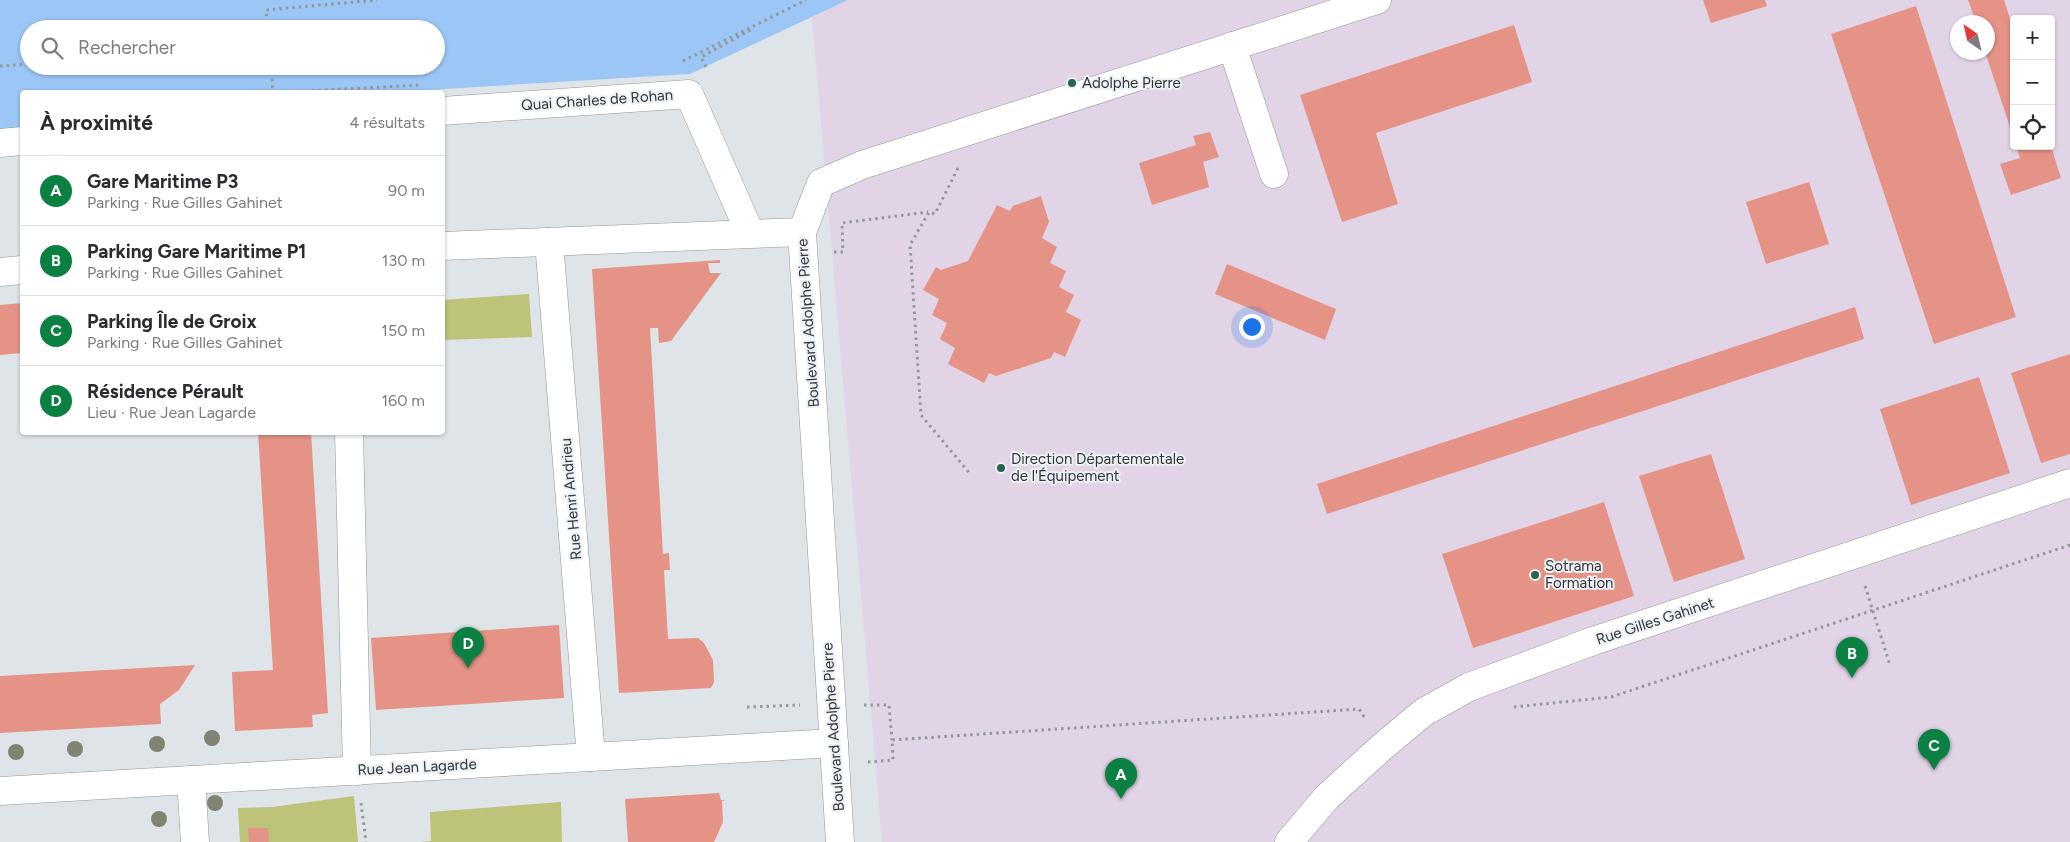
<!DOCTYPE html>
<html lang="fr">
<meta charset="utf-8">
<style>
body{margin:0;font-family:Figtree,sans-serif;background:#f7f7f7;color:#2b2b33}
.controls{position:absolute;right:15px;top:15px;display:grid;overflow:hidden;border-radius:5px;box-shadow:0 1px 4px #0004}
.controls button{width:45px;height:45px;display:grid;place-items:center;padding:0;border:0;border-bottom:1px solid #e1e1e2;background:#fff;color:#2b2b33;font:25px sans-serif}
.compass{position:absolute;left:1950px;top:15px;width:45px;height:45px;border-radius:50%;background:#fff;box-shadow:0 1px 4px #0004;rotate:326deg}
.you{position:absolute;left:1251px;top:326px;width:18px;height:18px;margin:-12px;border:4px solid #fff;border-radius:50%;background:#1a73e8;box-shadow:0 0 0 8px #1a73e833}
.badge{display:grid;place-items:center;width:32px;height:32px;border-radius:50%;background:#0b8043;color:#fff;font-size:16px;font-weight:700}
.pin{position:absolute;translate:-50% -41px;filter:drop-shadow(0 1px 2px #0008)}
.pin::after{content:'';position:absolute;top:26px;width:18px;height:15px;background:inherit;clip-path:polygon(0 0,100% 0,50% 100%)}
.list{margin:0;padding:0;list-style:none}
h2{display:flex;justify-content:space-between;align-items:center;height:65px;margin:0;padding:0 20px;font-size:21px}
h2 small{font-size:16px;font-weight:400;color:#7c7c81}
.list li{display:grid;grid-template-columns:32px 1fr auto;gap:15px;align-items:center;box-sizing:border-box;height:70px;padding:0 20px;border-top:1px solid #e1e1e2}
.list b{display:block;font-size:19px;white-space:nowrap}
.list p{margin:0;font-size:16px;white-space:nowrap;color:#7c7c81}
.list em{font-size:16px;font-style:normal;color:#7c7c81}
.icon{flex:none;width:28px;height:28px;fill:none;stroke:currentColor;stroke-width:2;stroke-linecap:round;stroke-linejoin:round}
.map{position:relative;flex:none;width:2070px;height:842px;overflow:hidden}
.search{position:absolute;background:#fff;box-shadow:0 1px 4px #0004;left:20px;top:20px;width:425px;height:55px;display:flex;align-items:center;gap:12px;box-sizing:border-box;padding:0 18px;border-radius:28px;color:#7c7c81;font-size:19px}
.panel{position:absolute;background:#fff;box-shadow:0 1px 4px #0004;left:20px;top:90px;width:425px;height:345px;border-radius:5px}
.map>svg:first-child{display:block}
</style>
<div class="map">
<svg width="2070" height="842" viewBox="0 0 2070 842">
<rect width="100%" height="100%" fill="#dee4e8"/>
<path fill="#e2d4e7" fill-rule="evenodd" d="M848,0H2070V842H882L812,17ZM2014,19H2051V146H2014ZM1958,22H1988V52H1958Z"/>
<g fill="#bdc379">
<polygon points="529,294 532,337 443,340 443,300"/>
<polygon points="354,796 358,842 240,842 238,808 272,807"/>
<polygon points="561,802 562,842 420,842 431,841 430,812"/>
</g>
<path fill="#9bc6f5" fill-rule="evenodd" d="M0,0H848L690,74L394,92H22V131L0,133ZM29,29H436V66H29Z"/>
<g fill="#e59387">
<polygon points="1703,0 1765,0 1767,6 1711,23"/>
<polygon points="1968,0 2004,0 2014,31 2014,139 1985,52 1988,52 1988,22 1976,22"/>
<polygon points="1916,6 2016,317 1934,344 1831,34"/>
<polygon points="1514,25 1532,82 1376,133 1398,204 1342,222 1300,95"/>
<polygon points="1210,132 1219,157 1203,162 1209,187 1152,205 1139,163 1196,145 1193,136"/>
<polygon points="2016,146 2051,146 2061,178 2011,195 2000,164 2020,158"/>
<polygon points="1809,182 1829,244 1766,264 1746,202"/>
<polygon points="1041,196 1049,222 1042,238 1057,247 1050,263 1066,271 1059,287 1074,295 1066,312 1081,320 1065,357 1054,352 1051,358 996,376 989,373 984,383 948,364 955,348 940,339 947,323 932,315 939,299 923,290 936,267 941,270 968,261 997,205 1010,211 1013,206"/>
<polygon points="720,260 720,263 708,263 710,273 721,273 671,341 659,343 658,328 650,328 663,554 669,553 670,570 664,570 668,639 698,638 704,643 713,660 714,682 711,688 619,693 592,269"/>
<polygon points="1227,264 1336,309 1325,340 1215,294"/>
<polygon points="22,303 22,353 0,355 0,305"/>
<polygon points="1855,307 1864,339 1327,514 1317,484"/>
<polygon points="2070,354 2070,454 2041,463 2011,373"/>
<polygon points="1979,377 2010,473 1911,505 1880,409"/>
<polygon points="258,432 311,432 328,713 312,715 313,727 235,731 232,672 273,670"/>
<polygon points="1711,454 1745,559 1674,582 1639,476"/>
<polygon points="1604,502 1634,596 1473,648 1442,554"/>
<polygon points="559,625 564,698 376,710 371,638"/>
<polygon points="195,665 179,690 160,704 161,724 0,733 0,676"/>
<polygon points="719,793 721,800 726,801 722,801 723,822 714,842 628,842 625,799"/>
<polygon points="248,828 268,828 269,842 249,842"/>
</g>
<g fill="none" stroke-linecap="round" stroke-linejoin="round">
<g stroke="#91969a" stroke-width="29">
<g id="minor">
<polyline points="1232,46 1274,174"/>
<polyline points="442,111 689,94 750,233"/>
<polyline points="0,143 22,141"/>
<polyline points="549,242 591,757"/>
<polyline points="442,246 802,232"/>
<polyline points="0,272 22,270"/>
<polyline points="349,432 357,771"/>
<polyline points="191,780 195,842"/>
<polyline points="0,791 834,743"/>
<polyline points="840,842 802,232 821,183 862,165 1377,0"/>
<polyline points="1289,842 1327,797 1382,747 1424,712 1469,687 1593,641 2070,483"/>
</g>
</g>
<g stroke="#94989b" stroke-width="3" stroke-dasharray="2.5 4" stroke-linecap="butt">
<polyline points="268,29 266,10 377,0"/>
<polyline points="683,61 806,0"/>
<polyline points="0,66 29,64"/>
<polyline points="271,66 273,92"/>
<polyline points="706,67 701,57 754,28"/>
<polyline points="286,92 422,85"/>
<polyline points="958,168 935,214 929,212 910,245 921,415 971,475"/>
<polyline points="834,252 843,252 842,223 928,212"/>
<polyline points="1865,586 1890,665"/>
<polyline points="864,705 889,705 892,740"/>
<polyline points="747,707 800,705"/>
<polyline points="1514,707 1611,697 2070,545"/>
<polyline points="868,762 893,760 892,740 1359,709 1365,718"/>
<polyline points="361,803 366,842"/>
</g>
<use href="#minor" stroke="#fff" stroke-width="28"/>
</g>
<g fill="#7f8372">
<circle cx="212" cy="738" r="8"/>
<circle cx="157" cy="744" r="8"/>
<circle cx="75" cy="749" r="8"/>
<circle cx="16" cy="752" r="8"/>
<circle cx="215" cy="803" r="8"/>
<circle cx="159" cy="819" r="8"/>
</g>
<g fill="#28644f" stroke="#ecf1f6" stroke-width="2">
<circle cx="1072" cy="83" r="5"/>
<circle cx="1001" cy="468" r="5"/>
<circle cx="1535" cy="575" r="5"/>
</g>
<g text-anchor="middle" dominant-baseline="central" stroke-width="4" stroke-linejoin="round" paint-order="stroke">
<g font-size="15" fill="#333536" stroke="#ecf1f6" text-anchor="start">
<text x="1082" y="83">Adolphe Pierre</text>
<text x="1011" y="459">Direction Départementale<tspan x="1011" dy="17">de l'Équipement</tspan></text>
<text x="1545" y="566">Sotrama<tspan x="1545" dy="17">Formation</tspan></text>
</g>
<g font-size="15" fill="#333536" stroke="#ecf1f6">
<text transform="translate(597 100) rotate(-4)">Quai Charles de Rohan</text>
<text transform="translate(808 323) rotate(-94)">Boulevard Adolphe Pierre</text>
<text transform="translate(571 499) rotate(-95)">Rue Henri Andrieu</text>
<text transform="translate(1655 621) rotate(-18)">Rue Gilles Gahinet</text>
<text transform="translate(833 727) rotate(-94)">Boulevard Adolphe Pierre</text>
<text transform="translate(417 767) rotate(-3)">Rue Jean Lagarde</text>
</g>
</g>
</svg>
<div class="controls">
<button>+</button>
<button>−</button>
<button><svg class="icon" aria-label="locate" viewBox="0 0 24 24"><circle cx="12" cy="12" r="6"/><path d="M12 2v4M12 18v4M2 12h4M18 12h4"/></svg></button>
</div>
<svg class="compass" viewBox="-18 -18 36 36"><path d="M0-13l5 13h-10z" fill="#e53935"/><path d="M0 13l5-13h-10z" fill="#7c7c81"/></svg>
<div class="you"></div>
<div class="pin badge" style="left:1121px;top:799px">A</div>
<div class="pin badge" style="left:1852px;top:678px">B</div>
<div class="pin badge" style="left:1934px;top:770px">C</div>
<div class="pin badge" style="left:468px;top:668px">D</div>
<div class="search"><svg class="icon" aria-label="search" viewBox="0 0 24 24"><circle cx="10" cy="10" r="6"/><path d="M15 15l6 6"/></svg>Rechercher</div>
<section class="panel">
<h2>À proximité<small>4 résultats</small></h2>
<ul class="list">
<li><span class="badge">A</span><div><b>Gare Maritime P3</b><p>Parking · Rue Gilles Gahinet</p></div><em>90 m</em></li>
<li><span class="badge">B</span><div><b>Parking Gare Maritime P1</b><p>Parking · Rue Gilles Gahinet</p></div><em>130 m</em></li>
<li><span class="badge">C</span><div><b>Parking Île de Groix</b><p>Parking · Rue Gilles Gahinet</p></div><em>150 m</em></li>
<li><span class="badge">D</span><div><b>Résidence Pérault</b><p>Lieu · Rue Jean Lagarde</p></div><em>160 m</em></li>
</ul>
</section>
</div>
